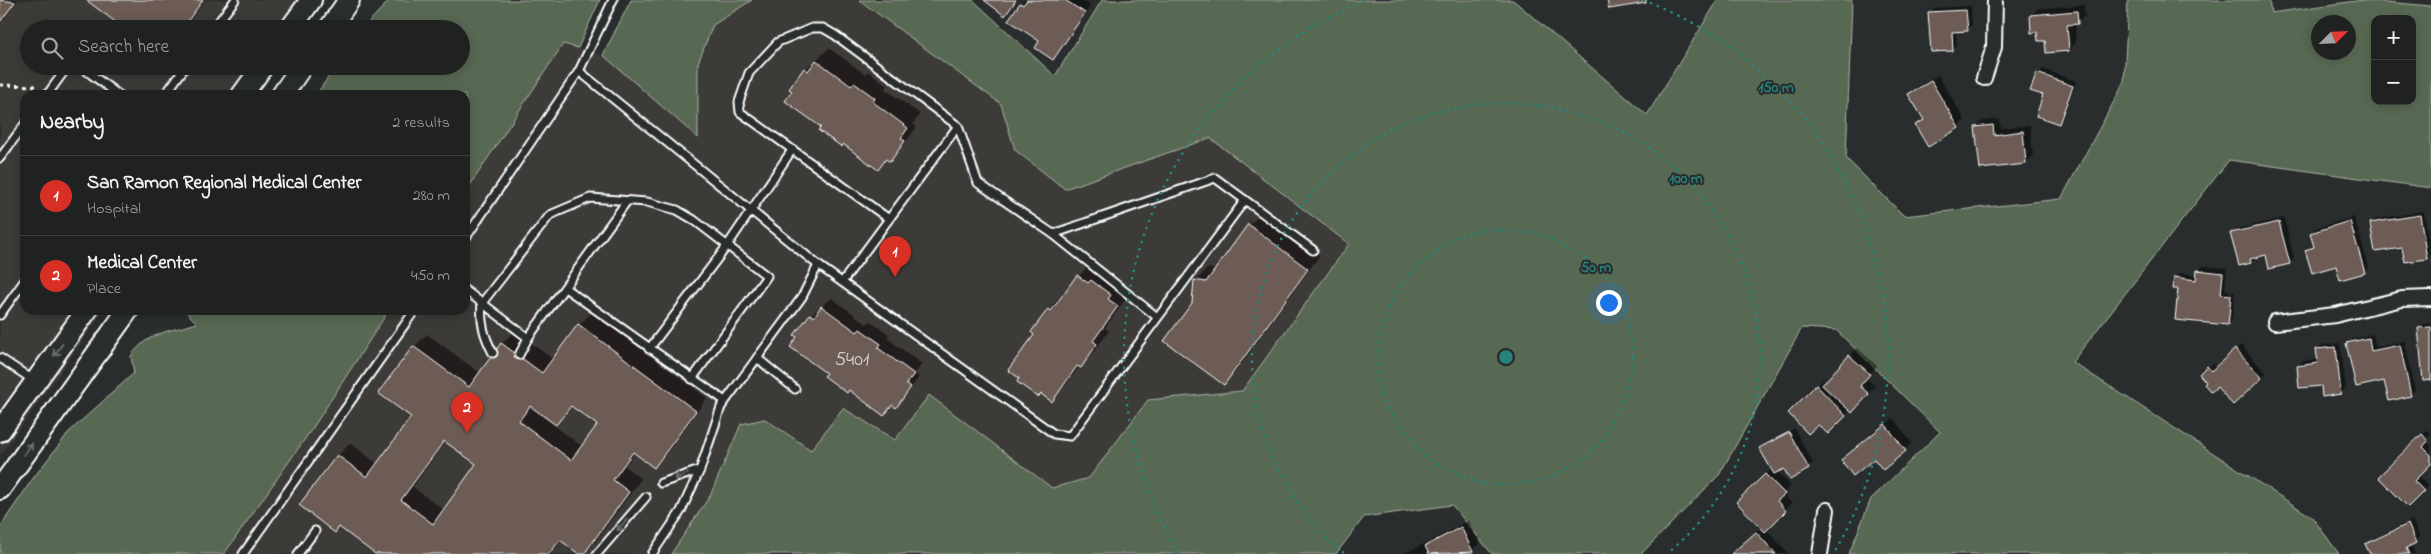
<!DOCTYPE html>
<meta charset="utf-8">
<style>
body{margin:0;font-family:"Indie Flower",sans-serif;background:#2d2f2f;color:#f1f3f6}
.controls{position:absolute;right:15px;top:15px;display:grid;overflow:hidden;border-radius:10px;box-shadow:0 2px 12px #0003}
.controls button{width:45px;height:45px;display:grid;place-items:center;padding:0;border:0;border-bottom:1px solid #3d3f40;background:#202222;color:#f1f3f6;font:25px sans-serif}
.compass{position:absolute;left:2311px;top:15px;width:45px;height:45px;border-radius:50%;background:#202222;box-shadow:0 2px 12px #0003;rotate:66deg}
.you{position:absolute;left:1608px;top:302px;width:18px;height:18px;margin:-12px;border:4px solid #fff;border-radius:50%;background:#1a73e8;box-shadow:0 0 0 8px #1a73e833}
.badge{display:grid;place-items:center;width:32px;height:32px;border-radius:50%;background:#d93025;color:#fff;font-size:16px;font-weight:700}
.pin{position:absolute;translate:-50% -41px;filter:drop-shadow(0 1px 2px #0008)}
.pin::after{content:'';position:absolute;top:26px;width:18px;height:15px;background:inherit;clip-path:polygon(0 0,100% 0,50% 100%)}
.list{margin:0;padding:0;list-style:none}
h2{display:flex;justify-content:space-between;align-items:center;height:65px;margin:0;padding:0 20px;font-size:21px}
h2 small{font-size:16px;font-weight:400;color:#a2a4a5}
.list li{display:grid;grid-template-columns:32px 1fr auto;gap:15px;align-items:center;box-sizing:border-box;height:80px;padding:0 20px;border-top:1px solid #3d3f40}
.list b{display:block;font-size:19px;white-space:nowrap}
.list p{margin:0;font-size:16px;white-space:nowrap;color:#a2a4a5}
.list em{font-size:16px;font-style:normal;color:#a2a4a5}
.icon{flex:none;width:28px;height:28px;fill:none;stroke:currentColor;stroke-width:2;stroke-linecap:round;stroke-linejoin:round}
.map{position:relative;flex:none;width:2431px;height:554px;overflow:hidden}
.search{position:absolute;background:#202222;box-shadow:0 2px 12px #0003;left:20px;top:20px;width:450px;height:55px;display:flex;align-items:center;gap:12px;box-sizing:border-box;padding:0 18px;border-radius:28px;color:#a2a4a5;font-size:19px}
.panel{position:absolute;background:#202222;box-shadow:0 2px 12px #0003;left:20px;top:90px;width:450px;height:225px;border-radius:15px}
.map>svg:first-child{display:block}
</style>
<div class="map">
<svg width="2431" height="554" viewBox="0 0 2431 554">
<rect width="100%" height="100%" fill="#2a2d2e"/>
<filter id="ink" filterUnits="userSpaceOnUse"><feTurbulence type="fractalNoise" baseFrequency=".02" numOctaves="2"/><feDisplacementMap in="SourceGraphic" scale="10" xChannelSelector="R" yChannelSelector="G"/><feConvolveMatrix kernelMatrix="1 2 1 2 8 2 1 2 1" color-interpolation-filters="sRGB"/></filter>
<g filter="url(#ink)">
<g fill="#3e3b39">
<polygon points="0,0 326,0 305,29 29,29 29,66 278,66 258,95 25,95 25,310 104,310 0,456"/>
<polygon points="752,0 859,0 1001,104 1015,150 1065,189 1210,138 1349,244 1242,391 1148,400 1089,478 1052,489 929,395 895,440 843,408 812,450 765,419 741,424 710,496 671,554 224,554 314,426 389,310 465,310 465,193 563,44 603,55 697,137 698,63 713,25"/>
</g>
<g fill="#586952" stroke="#acb4a8" fill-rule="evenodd">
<polygon points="390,0 600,0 578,48 563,44 465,193 465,95 316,95 336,66 461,66 461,29 362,29"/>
<polygon points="631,0 752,0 713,25 698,63 698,138 603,55"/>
<path d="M859,0H973L1055,76L1102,0H1513L1647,115L1718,0H1852L1846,158L1904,216L2061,199L2124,83L2128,0H2269L2271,13L2363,0L2431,6V188L2229,160L2072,362L2312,517L2339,554H1849L1871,499L1940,432L1836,330L1802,328L1719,475L1641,554H1492L1452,505L1364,517L1336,554H671L710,496L741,424L765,419L811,450L843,408L895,440L929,395L1052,488L1089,478L1148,400L1242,391L1349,244L1210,138L1065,189L1015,150L1001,104ZM2375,19H2412V101H2375ZM2318,22H2348V52H2318Z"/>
<path d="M184,310H389L314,426L224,554H0V527L34,477L69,432L134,373L131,356C149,331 169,332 197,323Z"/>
</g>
<g fill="#0007" fill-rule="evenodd">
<polygon points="0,0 18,0 0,24"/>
<polygon points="88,0 205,0 184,29 127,29"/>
<polygon points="1024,0 1083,0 1091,5 1053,59 1041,41 1010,19"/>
<polygon points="2084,5 2085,16 2075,23 2076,43 2069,50 2046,39 2039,31 2032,15 2039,8"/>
<polygon points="1971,6 1972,25 1967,30 1956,30 1957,45 1952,50 1930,13 1934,8"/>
<polygon points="829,48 865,74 868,71 887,85 885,89 920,114 913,124 917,127 902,147 878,168 823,126 805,69"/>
<polygon points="2043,69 2076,81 2063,118 2059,123 2038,74"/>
<polygon points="1938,75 1965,120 1958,127 1928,145 1916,125 1924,118 1910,95 1917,87"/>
<polygon points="1999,119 2001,128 2030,125 2033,156 2026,163 1976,128 1983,121"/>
<polygon points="2424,211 2431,253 2426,257 2403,246 2371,223 2376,219"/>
<polygon points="1262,213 1320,255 1236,371 1224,383 1193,303 1196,281 1208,268 1217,270 1249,225"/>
<polygon points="2354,217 2369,267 2364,272 2337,264 2307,250 2314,244 2311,233 2316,228"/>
<polygon points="2284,218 2294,258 2289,263 2267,253 2256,257 2251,262 2240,265 2232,233 2236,229"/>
<polygon points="1090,264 1101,271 1104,268 1122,281 1119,286 1130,293 1105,328 1109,331 1093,353 1080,366 1064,387 1052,400 1036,334 1032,332 1049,309"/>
<polygon points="2203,266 2227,268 2225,290 2230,291 2227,320 2230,320 2232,291 2235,291 2232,319 2227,324 2180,288 2176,278 2180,273 2197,275 2198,271"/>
<polygon points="832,298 867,324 870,321 889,334 887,338 922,364 915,374 919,377 905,397 884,414 828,372 810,315"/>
<path d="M592,312L707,398L667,453L654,466L635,452L625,466L641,479L595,542L583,554L562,540L551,554H377L338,456L350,443L378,464L413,417L380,393L414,347L427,334L480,373L502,343L515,331L554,360L579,325ZM573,406L599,425L583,447L540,415L541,413L556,424ZM446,441L478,464L444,510L413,487Z"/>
<polygon points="2431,323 2431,379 2419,328 2424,324"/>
<polygon points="2373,334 2376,347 2405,341 2415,390 2410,395 2348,344 2353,339"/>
<polygon points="2340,343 2346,388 2341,393 2322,384 2298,366 2303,361 2319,359 2318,349 2322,345"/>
<polygon points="2241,345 2266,373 2233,403 2217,385 2208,381 2201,374 2213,363 2217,367"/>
<polygon points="1857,348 1877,366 1866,378 1875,386 1859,404 1851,410 1828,432 1818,423 1789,413 1824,379 1826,382"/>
<polygon points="1893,418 1912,443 1883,468 1874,457 1850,453"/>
<polygon points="1794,428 1813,463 1790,478 1784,467 1777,471 1791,486 1783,494 1792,503 1766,529 1789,554 1732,554 1762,527 1738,502 1772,469 1761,449"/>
<polygon points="2427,430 2431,434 2426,441 2431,446 2431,463 2418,475 2428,486 2408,506 2380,477"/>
<polygon points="2412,520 2420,537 2411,544 2415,554 2371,554 2367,544 2372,540"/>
<polygon points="1468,521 1480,544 1468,554 1403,554 1426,543 1427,546 1434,539"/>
</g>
<g fill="#6c5c54" stroke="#fff" fill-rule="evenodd">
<polygon points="0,0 15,2 0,22"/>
<polygon points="86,0 203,0 182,29 125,29"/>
<polygon points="984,0 1016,0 1005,16"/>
<polygon points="1027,0 1065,0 1085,13 1053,60 1035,48 1039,41 1008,20 1020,3 1023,5"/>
<polygon points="1607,0 1646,0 1646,3 1609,9"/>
<polygon points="1966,10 1968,31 1952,32 1953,51 1931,52 1928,12"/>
<polygon points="2077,11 2078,24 2067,25 2069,51 2046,53 2045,41 2038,41 2037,32 2031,33 2030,15"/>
<polygon points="816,60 851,86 854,83 875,98 873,102 908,128 901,138 905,141 890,162 886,159 878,170 843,144 842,147 818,130 821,127 785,101 792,91 789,89 804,68 808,71"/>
<polygon points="2037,73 2073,86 2059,124 2036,116 2043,95 2030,91"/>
<polygon points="1931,81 1959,128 1928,147 1915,125 1924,120 1908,94"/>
<polygon points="1993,125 1994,135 2023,131 2026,164 1980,169 1975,127"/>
<polygon points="2420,215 2427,259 2405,262 2402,248 2375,252 2370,223"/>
<polygon points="2350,221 2365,273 2340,280 2336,266 2312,273 2305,250 2314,247 2310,233"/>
<polygon points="2279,222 2290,264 2269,269 2266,255 2250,259 2251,263 2239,266 2230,233"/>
<polygon points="1248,224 1308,269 1224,385 1164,341 1192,303 1194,280 1206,282"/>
<polygon points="2197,270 2223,273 2221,294 2231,295 2228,325 2175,320 2178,289 2173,289 2174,277 2196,280"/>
<polygon points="1077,275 1088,283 1091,280 1111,295 1108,299 1118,306 1093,341 1097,344 1081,368 1077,366 1052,402 1041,394 1038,397 1017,382 1019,378 1008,370 1034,335 1031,332 1048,309 1051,311"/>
<polygon points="821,306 857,332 860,329 881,344 878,348 914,374 906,384 911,387 896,408 892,405 884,416 849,390 847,393 824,376 826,373 790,347 797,337 794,335 810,314 814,317"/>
<path d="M578,324L696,411L654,468L633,452L613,480L629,492L584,554H579L560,540L549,554H375L339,527L335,533L299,505L337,455L367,477L411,417L378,393L413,346L469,387L501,343L542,373ZM530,406L556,425L571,406L597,425L571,460L519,421ZM444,441L476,464L433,524L401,500Z"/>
<polygon points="2431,327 2431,380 2423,381 2418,328"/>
<polygon points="2369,338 2371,351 2400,345 2411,396 2389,401 2384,381 2356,387 2346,343"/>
<polygon points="2336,347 2341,394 2322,397 2321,386 2299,388 2297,366 2318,363 2316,349"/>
<polygon points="2235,349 2262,378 2233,405 2217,387 2211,392 2204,384 2206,382 2199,374 2207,366 2211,371"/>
<polygon points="1849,355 1870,374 1860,386 1869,394 1852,413 1822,385"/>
<polygon points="1816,385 1846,416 1828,434 1818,425 1808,434 1788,413"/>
<polygon points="1885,424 1906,451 1883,470 1874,459 1853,476 1841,460"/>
<polygon points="1789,432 1809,469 1790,480 1784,469 1774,474 1759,448"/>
<polygon points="2422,434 2428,441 2423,447 2431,455 2431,464 2414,481 2424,491 2408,507 2378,477"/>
<polygon points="1765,474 1785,494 1777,501 1786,511 1765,532 1736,502"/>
<polygon points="2408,524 2416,543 2406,548 2409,554 2370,554 2365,544"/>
<polygon points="1461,527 1473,552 1429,554 1425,546"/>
<polygon points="1756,532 1776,554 1731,554"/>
</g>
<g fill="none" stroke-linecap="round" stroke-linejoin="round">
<g stroke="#fff" stroke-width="11">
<g id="lane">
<polyline points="213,29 235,0"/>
<polyline points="80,66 119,95"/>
<polyline points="579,71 818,265 802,297 721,407 700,470 681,511 652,554"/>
<polyline points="47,95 68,66"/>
<polyline points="165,95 186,66"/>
<polyline points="0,158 25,124"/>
<polyline points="889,219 740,112 739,102 749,73 778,42 812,28 823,28 835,35 958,126 978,183 1053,234 1215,178 1313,250"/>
<polyline points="1053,234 1157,317"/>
<polyline points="465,239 579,71 613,0"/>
<polyline points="818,265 1054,434 1070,436 1245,200"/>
<polyline points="843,281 958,126"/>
<polyline points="565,288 725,401"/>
<polyline points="465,290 528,338 627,201"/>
<polyline points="0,315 25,280"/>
<polyline points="649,349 727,246 792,150"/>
<path d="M493,353C484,336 480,322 482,303L550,215L590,198L647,202L677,210L694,220L767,276L692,379"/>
<polyline points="519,355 528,338"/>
<polyline points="0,358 33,380"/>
<polyline points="757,358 795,389"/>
<polyline points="661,483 700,470"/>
<polyline points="243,554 415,310"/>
<polyline points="298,554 315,531"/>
<polyline points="597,554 646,497"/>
</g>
</g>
<g stroke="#fff" stroke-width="18">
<g id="street">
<polyline points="1984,78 1994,47 1995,0"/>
<polyline points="2275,322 2335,315 2402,299 2431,298"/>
<polyline points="1820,554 1827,510"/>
</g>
</g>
<g stroke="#fff" stroke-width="24">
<g id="secondary">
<polyline points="290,29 311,0"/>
<polyline points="329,29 349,0"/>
<polyline points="242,95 263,66"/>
<polyline points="282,95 302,66"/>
<polyline points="0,431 87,310"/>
<polyline points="0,489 128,310"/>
</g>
</g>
<polyline stroke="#fff" stroke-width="3" stroke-dasharray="4 4" stroke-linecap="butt" points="0,85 39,86"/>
<use href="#lane" stroke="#2a2d2e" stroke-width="7"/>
<use href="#street" stroke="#2a2d2e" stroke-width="14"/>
<use href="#secondary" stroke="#2a2d2e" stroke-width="20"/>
</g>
<defs><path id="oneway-shaft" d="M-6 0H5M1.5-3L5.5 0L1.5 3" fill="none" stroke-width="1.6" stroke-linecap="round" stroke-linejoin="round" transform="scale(1.25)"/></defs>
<g stroke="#6a6c6d">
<use href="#oneway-shaft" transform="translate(58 350) rotate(126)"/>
<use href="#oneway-shaft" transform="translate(28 449) rotate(-54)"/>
<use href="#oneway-shaft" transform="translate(681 476) rotate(160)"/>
<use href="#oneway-shaft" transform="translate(622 525) rotate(131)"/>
</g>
</g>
<g fill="none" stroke="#27847c" stroke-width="2.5" stroke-dasharray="2.5 5">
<circle cx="1506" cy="357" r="127"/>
<path d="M1344 553A254 254 0 1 1 1668 553"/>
<path d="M1179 554A382 382 0 0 1 1369 0M1643 0A382 382 0 0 1 1833 554"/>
</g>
<g text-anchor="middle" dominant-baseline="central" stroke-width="4" stroke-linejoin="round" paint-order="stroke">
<g font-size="20" fill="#dad6d4">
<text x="852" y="360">5401</text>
</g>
</g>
<circle cx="1506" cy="357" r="8" fill="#27847c" stroke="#2a2d2e" stroke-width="2.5"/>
<g font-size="15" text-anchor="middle" font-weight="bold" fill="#27847c" stroke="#2a2d2e" stroke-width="4" stroke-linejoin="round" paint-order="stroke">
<text x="1776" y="92">150 m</text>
<text x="1686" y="183">100 m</text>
<text x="1596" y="272">50 m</text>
</g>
</svg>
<div class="controls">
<button>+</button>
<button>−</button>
</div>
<svg class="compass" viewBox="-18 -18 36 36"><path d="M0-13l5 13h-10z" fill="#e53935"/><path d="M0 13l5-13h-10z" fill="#a2a4a5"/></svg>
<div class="you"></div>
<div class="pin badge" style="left:895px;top:277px">1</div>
<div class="pin badge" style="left:467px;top:433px">2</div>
<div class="search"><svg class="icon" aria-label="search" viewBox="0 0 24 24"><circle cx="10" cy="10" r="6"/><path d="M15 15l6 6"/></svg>Search here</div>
<section class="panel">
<h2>Nearby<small>2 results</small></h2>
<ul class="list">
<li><span class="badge">1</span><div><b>San Ramon Regional Medical Center</b><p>Hospital</p></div><em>280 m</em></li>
<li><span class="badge">2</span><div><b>Medical Center</b><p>Place</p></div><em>450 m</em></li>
</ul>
</section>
</div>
